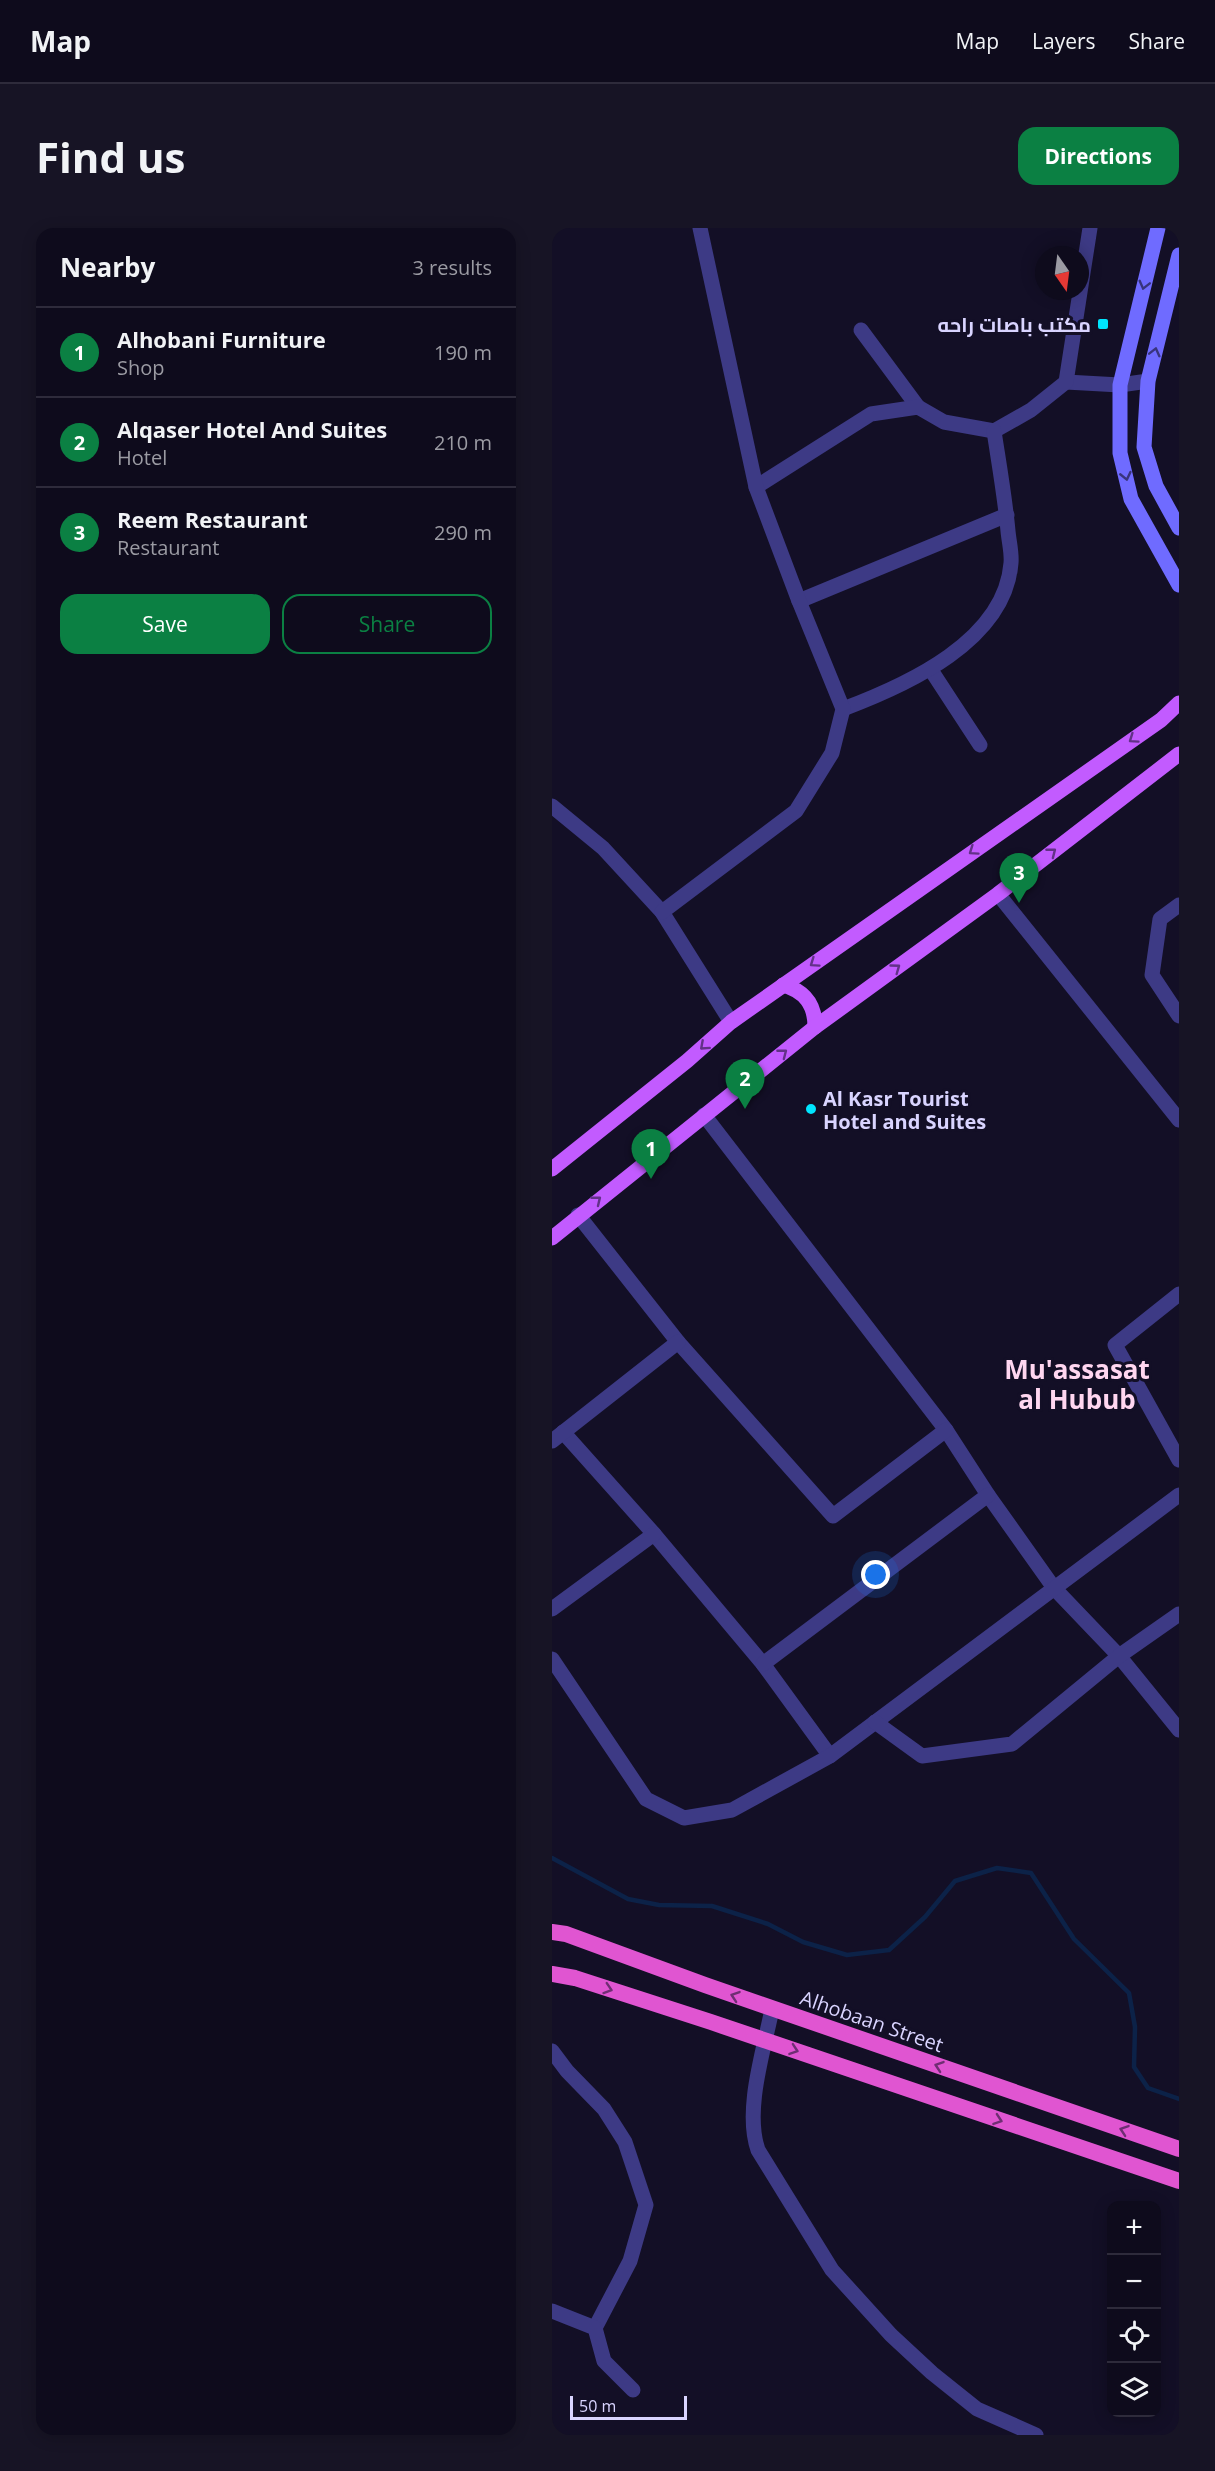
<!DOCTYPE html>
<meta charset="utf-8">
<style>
body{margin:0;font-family:"Open Sans",Cairo,sans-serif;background:#171425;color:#f1f3f6}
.controls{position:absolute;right:18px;bottom:18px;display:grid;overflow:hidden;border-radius:12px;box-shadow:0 3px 15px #0003}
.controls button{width:54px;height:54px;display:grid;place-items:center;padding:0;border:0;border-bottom:2px solid #2e2b3b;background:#0e0b1c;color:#f1f3f6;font:30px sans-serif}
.compass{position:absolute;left:483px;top:18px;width:54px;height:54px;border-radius:50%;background:#0e0b1c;box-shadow:0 3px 15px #0003;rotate:166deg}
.scale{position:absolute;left:18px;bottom:15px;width:117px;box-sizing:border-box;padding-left:6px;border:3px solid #d9d4ff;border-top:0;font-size:16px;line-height:21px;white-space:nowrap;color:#d9d4ff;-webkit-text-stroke:4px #130f26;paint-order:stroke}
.you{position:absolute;left:324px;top:1347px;width:21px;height:21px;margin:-15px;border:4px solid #fff;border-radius:50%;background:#1a73e8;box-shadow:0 0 0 9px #1a73e833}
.badge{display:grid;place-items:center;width:39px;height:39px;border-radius:50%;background:#0b8043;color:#fff;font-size:20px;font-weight:700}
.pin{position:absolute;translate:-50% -50px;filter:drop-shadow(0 2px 3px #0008)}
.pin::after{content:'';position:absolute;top:32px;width:21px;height:18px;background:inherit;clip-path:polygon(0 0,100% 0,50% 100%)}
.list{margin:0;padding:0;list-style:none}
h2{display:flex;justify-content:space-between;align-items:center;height:78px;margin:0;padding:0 24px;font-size:26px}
h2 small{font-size:20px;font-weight:400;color:#9b9ba3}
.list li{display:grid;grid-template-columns:39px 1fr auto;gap:18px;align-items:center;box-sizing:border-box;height:90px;padding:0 24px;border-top:2px solid #2e2b3b}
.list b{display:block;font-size:22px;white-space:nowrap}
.list p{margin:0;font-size:20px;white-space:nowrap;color:#9b9ba3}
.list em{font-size:20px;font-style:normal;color:#9b9ba3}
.actions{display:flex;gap:12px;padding:18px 24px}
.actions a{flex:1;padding:14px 0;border:2px solid #0b8043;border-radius:18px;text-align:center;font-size:21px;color:#0b8043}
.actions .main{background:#0b8043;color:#fff}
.icon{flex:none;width:33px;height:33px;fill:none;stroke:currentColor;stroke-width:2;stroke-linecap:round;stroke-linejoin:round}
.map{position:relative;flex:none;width:627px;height:2207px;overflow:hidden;border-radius:18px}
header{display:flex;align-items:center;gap:36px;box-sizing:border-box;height:84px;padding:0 30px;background:#0e0b1c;border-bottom:2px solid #2e2b3b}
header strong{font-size:28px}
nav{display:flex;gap:33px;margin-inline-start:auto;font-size:21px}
.intro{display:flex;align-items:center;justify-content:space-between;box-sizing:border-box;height:144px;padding:0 36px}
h1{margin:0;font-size:42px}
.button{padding:15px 27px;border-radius:18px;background:#0b8043;color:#fff;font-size:21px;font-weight:700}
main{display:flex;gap:36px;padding:0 36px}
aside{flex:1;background:#0e0b1c;border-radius:18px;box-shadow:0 3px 15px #0003}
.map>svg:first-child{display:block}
</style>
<header>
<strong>Map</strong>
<nav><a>Map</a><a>Layers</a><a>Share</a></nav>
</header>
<div class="intro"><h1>Find us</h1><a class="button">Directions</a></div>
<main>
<aside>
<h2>Nearby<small>3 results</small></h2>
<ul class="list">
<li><span class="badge">1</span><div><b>Alhobani Furniture</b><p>Shop</p></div><em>190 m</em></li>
<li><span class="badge">2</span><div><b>Alqaser Hotel And Suites</b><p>Hotel</p></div><em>210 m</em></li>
<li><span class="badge">3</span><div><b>Reem Restaurant</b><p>Restaurant</p></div><em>290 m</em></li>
</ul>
<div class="actions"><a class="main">Save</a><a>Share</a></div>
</aside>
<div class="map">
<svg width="627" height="2207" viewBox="0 0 627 2207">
<rect width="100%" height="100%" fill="#130f26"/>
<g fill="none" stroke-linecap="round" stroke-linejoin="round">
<polyline stroke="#0c2248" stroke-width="4.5" points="0,1630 76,1671 107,1677 160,1678 216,1696 251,1714 295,1727 337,1722 373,1689 403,1653 445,1640 479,1645 522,1711 577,1765 583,1799 582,1839 596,1860 627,1871"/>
<g stroke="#3d3a85" stroke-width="15">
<polyline points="309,102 366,179"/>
<polyline points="514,154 568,157 596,153"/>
<polyline points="204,259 319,186 366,179 392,194 442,203 479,182 514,154 538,0"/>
<polyline points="247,373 455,287"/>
<polyline points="379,442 428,517"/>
<path d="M291,481C355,457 453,413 459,335C460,325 457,314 456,303C453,270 447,236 442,203"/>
<polyline points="0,578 51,620 110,684 179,794"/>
<polyline points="446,666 627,892"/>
<polyline points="627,677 608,691 600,747 627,788"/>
<polyline points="110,684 244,583 280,525 291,481 247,373 204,259 148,0"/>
<polyline points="152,887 394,1202 436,1267 502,1360 567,1428 627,1502"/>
<polyline points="26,987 126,1114 281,1288 394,1202"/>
<polyline points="627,1066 563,1117 627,1232"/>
<polyline points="11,1204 102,1306 211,1436 278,1528"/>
<polyline points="0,1213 126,1114"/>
<polyline points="0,1381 102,1306"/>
<polyline points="0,1431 94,1571 132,1590 180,1582 278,1528 627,1267"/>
<polyline points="211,1436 436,1267"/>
<polyline points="323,1494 370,1528 460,1516 567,1428 627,1386"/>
<path d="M220,1781C212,1822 192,1882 206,1922L280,2042L339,2107L380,2145L425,2181L484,2207"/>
<polyline points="0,1823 15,1843 52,1881 73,1914 94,1977 78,2033 43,2100"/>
<polyline points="0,2083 43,2100 52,2133 81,2162"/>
</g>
<g stroke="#6f6bff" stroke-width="15">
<polyline points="606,0 568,157 568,225 579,271 627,357"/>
<polyline points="627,27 596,153 592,219 604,258 627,300"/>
</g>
<g stroke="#c25bff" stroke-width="15">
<path d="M231,757C253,763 263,777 263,799"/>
<polyline points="0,941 135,833 179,794 609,492 627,475"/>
<polyline points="0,1010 263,799 446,666 627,526"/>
</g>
<g stroke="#e055d1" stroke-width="16">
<polyline points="0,1704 14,1706 153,1757 627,1921"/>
<polyline points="0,1746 23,1750 159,1794 627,1953"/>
</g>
</g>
<defs><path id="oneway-chevron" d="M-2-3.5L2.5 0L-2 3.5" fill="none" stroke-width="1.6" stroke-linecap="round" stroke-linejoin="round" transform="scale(1.5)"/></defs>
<g stroke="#38347d">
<use href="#oneway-chevron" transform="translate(592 57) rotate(104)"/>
<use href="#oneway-chevron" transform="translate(603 124) rotate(-76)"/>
<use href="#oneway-chevron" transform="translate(574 248) rotate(77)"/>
</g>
<g stroke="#623188">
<use href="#oneway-chevron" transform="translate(581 511) rotate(145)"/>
<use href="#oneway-chevron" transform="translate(421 623) rotate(145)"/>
<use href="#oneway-chevron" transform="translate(500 624) rotate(-38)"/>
<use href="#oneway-chevron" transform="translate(262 735) rotate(145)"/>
<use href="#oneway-chevron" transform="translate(344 740) rotate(-36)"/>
<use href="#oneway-chevron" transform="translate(152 818) rotate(138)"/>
<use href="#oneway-chevron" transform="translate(231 825) rotate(-38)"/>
<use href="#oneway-chevron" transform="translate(45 972) rotate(-39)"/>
</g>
<g stroke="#6f2e73">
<use href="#oneway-chevron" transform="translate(56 1761) rotate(18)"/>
<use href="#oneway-chevron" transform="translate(183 1768) rotate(-161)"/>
<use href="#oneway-chevron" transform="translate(242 1822) rotate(19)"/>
<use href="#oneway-chevron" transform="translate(387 1838) rotate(-161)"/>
<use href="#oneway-chevron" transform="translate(446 1892) rotate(19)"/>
<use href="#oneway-chevron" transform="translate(572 1902) rotate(-161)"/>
</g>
<g fill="#00e5ff" stroke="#130f26" stroke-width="2">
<rect x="545" y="90" width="12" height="12" rx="3"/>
<circle cx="259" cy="881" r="6"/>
</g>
<g text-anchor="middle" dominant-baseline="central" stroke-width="6" stroke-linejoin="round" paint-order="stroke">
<g font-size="20" font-weight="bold" fill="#d9d4ff" stroke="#130f26" text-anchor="end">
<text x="539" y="96">مكتب باصات راحه</text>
<text x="271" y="870" text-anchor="start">Al Kasr Tourist<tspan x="271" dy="23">Hotel and Suites</tspan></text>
</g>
<g font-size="20" fill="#d9d4ff" stroke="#130f26">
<text transform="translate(320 1793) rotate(19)">Alhobaan Street</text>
</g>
<g font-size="26" font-weight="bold" fill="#ffd6f0" stroke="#130f26">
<text x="525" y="1141">Mu'assasat<tspan x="525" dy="30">al Hubub</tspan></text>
</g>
</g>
</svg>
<div class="controls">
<button>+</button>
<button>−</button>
<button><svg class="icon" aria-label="locate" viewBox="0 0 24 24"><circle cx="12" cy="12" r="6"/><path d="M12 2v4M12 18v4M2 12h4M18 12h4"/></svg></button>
<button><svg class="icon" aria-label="layers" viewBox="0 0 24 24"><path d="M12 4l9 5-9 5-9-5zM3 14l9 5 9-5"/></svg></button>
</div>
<svg class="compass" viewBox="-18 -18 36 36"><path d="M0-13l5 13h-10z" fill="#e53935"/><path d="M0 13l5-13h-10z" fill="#9b9ba3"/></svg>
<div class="scale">50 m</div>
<div class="you"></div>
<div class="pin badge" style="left:99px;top:951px">1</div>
<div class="pin badge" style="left:193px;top:881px">2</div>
<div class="pin badge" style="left:467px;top:675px">3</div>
</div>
</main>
